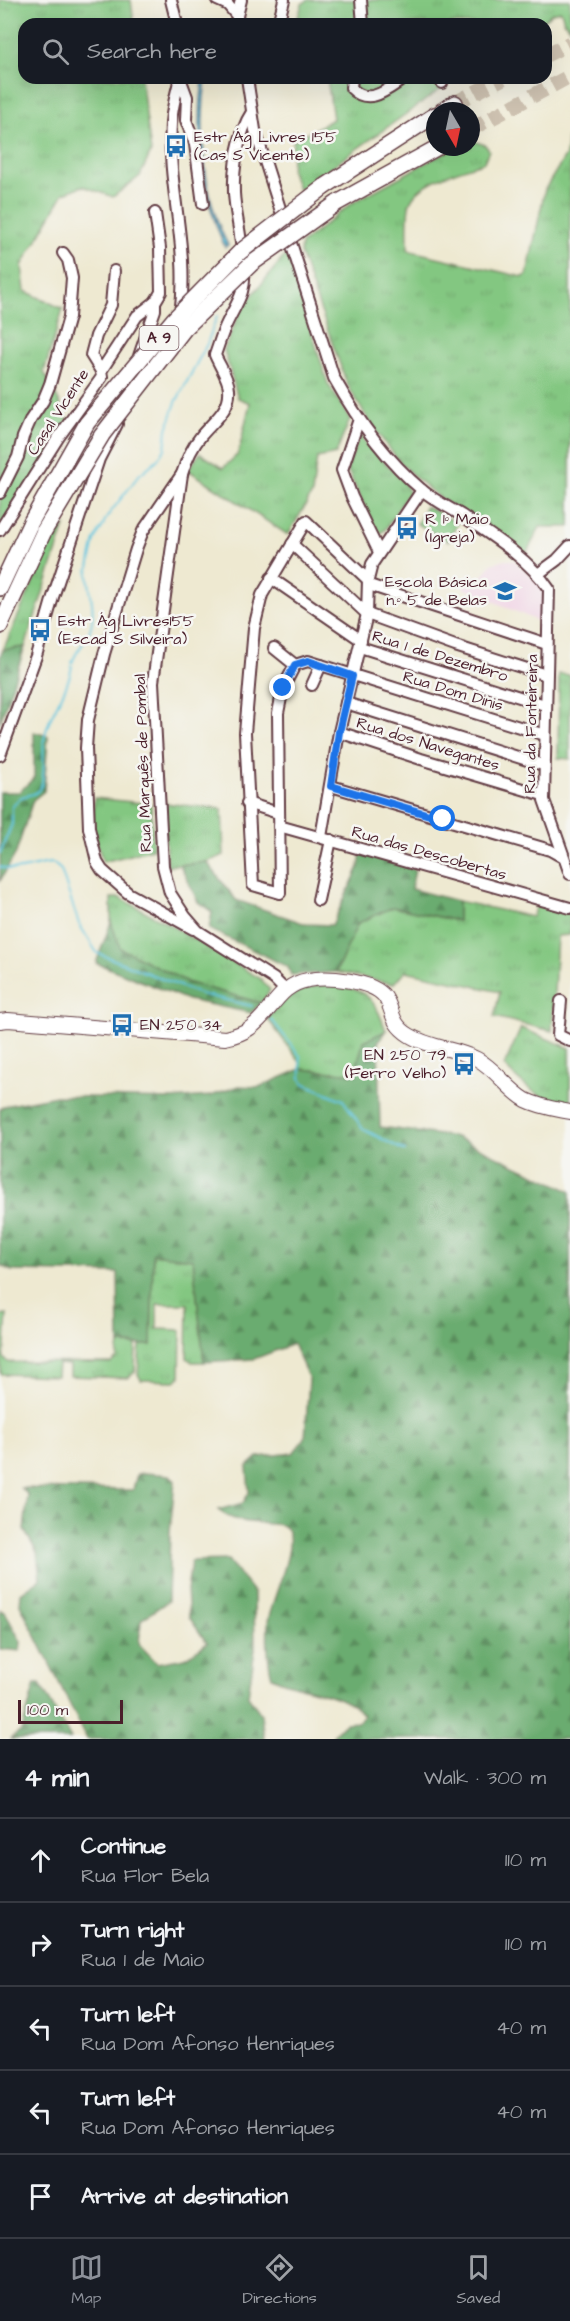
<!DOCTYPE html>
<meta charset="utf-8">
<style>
body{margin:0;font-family:"Architects Daughter",sans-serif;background:#242831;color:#f1f3f6}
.compass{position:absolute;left:426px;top:102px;width:54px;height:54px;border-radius:50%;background:#171b24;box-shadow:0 6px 24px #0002;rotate:171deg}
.scale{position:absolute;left:18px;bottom:15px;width:105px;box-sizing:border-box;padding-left:6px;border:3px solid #4a1f2b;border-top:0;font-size:16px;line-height:21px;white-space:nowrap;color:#4a1f2b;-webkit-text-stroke:4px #f6f6f2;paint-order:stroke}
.stop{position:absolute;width:18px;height:18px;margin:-14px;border:4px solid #1a73e8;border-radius:50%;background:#fff}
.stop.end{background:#1a73e8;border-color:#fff;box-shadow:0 2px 6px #0008}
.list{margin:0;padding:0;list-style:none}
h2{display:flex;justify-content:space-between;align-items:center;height:78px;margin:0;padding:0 24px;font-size:26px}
h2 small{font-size:20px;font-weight:400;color:#9ea1a6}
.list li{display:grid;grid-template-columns:39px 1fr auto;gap:18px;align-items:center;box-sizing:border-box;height:84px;padding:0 24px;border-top:2px solid #363941}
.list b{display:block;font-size:22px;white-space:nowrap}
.list p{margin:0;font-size:20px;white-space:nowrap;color:#9ea1a6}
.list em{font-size:20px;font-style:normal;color:#9ea1a6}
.icon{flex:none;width:33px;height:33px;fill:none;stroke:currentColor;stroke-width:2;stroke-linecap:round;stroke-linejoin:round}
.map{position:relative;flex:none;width:570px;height:1739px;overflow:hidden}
.search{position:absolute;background:#171b24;box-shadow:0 6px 24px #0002;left:18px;right:18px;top:18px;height:66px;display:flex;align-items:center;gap:15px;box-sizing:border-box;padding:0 21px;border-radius:18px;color:#9ea1a6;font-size:22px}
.sheet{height:498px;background:#171b24}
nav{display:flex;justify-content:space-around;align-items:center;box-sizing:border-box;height:84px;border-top:2px solid #363941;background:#171b24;font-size:16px;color:#9ea1a6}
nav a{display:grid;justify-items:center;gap:3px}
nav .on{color:#8c9099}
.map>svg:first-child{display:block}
</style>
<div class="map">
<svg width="570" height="1739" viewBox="0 0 570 1739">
<defs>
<pattern id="grass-tufts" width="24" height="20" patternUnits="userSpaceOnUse" patternTransform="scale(1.5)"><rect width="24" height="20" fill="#83c781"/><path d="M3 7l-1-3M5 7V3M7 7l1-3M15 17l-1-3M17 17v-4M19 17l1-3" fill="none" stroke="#73aa70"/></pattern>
<pattern id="forest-firs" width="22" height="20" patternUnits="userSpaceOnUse" patternTransform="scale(1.5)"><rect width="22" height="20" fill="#6aac6f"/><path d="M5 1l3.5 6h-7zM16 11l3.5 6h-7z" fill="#598b5b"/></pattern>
<pattern id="water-rules" width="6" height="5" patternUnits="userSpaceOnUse" patternTransform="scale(1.5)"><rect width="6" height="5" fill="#61c5df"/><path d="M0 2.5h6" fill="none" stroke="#529fb5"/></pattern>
</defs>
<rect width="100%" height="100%" fill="#f6f6f2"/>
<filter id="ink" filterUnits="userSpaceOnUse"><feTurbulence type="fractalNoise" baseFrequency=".0167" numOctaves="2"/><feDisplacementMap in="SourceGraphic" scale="12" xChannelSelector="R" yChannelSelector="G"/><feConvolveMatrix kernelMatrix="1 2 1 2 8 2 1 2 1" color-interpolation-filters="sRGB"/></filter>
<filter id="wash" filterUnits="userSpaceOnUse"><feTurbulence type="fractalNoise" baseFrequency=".008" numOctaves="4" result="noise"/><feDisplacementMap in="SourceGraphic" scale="24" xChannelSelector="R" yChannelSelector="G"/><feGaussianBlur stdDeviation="1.35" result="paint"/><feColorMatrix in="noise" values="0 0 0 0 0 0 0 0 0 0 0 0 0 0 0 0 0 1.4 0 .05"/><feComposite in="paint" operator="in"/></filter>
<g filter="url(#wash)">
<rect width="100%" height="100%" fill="#eee9d1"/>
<polygon fill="#f0d0e4" points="502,560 513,560 541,585 544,593 542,623 463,588 469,574 472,577 483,576 492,564"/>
<g fill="url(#grass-tufts)" stroke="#667356" stroke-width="1.5">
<polygon points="0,0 131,0 134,24 24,24 24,78 141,78 151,152 140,176 113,197 83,186 64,193 22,266 25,291 63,309 44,372 72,427 48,460 0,540"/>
<polygon points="308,0 570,0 570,28 564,22 561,11 552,13 539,24 296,24 302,4"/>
<polygon points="327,78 446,78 441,89 299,190 291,171 293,141 333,119"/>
<path d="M570,113V527H540L525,556C484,527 432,498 399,461C380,438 361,410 347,384L300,253L301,244L352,203L455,147H471V140L485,145L489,150L484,162C463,170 414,181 409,206C407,219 408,235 408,249L411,251L523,277L527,275L545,189L566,155Z"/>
<polygon points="287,253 328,384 350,419 336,454 317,458 312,494 288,535 188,470 200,453 223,468 238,454 250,403 238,398 224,350 241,309"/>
<polygon points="361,432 364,441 405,483 409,492 385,530 378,535 347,469"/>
<polygon points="65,526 25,647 3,650 54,535"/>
<polygon points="559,674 570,675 570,759 558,758"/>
<polygon points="94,798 151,804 153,849 103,862 93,830"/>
<polygon points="163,803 222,809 224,855 207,862 167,866"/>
<polygon points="111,898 120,898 165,922 261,979 270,990 261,1003 189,983 119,948 111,922"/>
<polygon points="458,901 532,917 536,906 563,913 570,912 570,935 557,936 552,1031 494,1017 500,992 406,971 393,984 336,972 358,923 393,907 458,921"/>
<path d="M324,985C363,988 373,992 386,1031L364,1041L354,1074L301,1069L300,1062L267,1018C290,994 291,990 324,985Z"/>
<path d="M521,1028L570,1048V1106C540,1099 525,1088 504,1066Z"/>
<polygon points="153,1254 193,1259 204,1362 192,1362 187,1358 188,1304 157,1304 157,1329 181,1330 180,1377 175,1381 141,1380 138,1374 140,1345 151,1345"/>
<polygon points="7,1314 4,1358 8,1362 111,1363 117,1358 119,1344 136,1345 135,1372 128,1378 70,1376 70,1365 58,1364 57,1376 1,1374 0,1317"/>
</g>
<g fill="url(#forest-firs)" stroke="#5a664d" stroke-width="1.5">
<polygon points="25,647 24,650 0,723 0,657 3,650"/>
<polygon points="34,732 48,736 44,791 33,800 16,853 0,881 0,792 19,792 34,778"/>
<polygon points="361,852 415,870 411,889 458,901 458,921 393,907 358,923 336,972 291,975 288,967 209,929 212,912 198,902 180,865 207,862 236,900 306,924 332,925 359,867"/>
<polygon points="111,922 120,948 189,983 261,1003 251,1013 188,1000 96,963"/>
<path d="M386,1031L378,1042L380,1127L456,1137L570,1191V1739H331C335,1734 340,1725 346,1723C356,1721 357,1726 363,1715C344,1691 298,1691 272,1677C267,1660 267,1639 268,1622C270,1602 303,1536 283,1526C280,1524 274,1524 270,1524C250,1522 234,1523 218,1510L243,1503L249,1493L247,1467L258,1457L293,1453L305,1438L309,1379L293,1344L254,1359L204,1362L193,1259L153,1254L151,1345L119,1344L118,1273L12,1271L0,1265V1109L4,1106L56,1096L171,1099L211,1096L238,1086L259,1087L301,1069L354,1074L364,1041Z"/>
<polygon points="144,1473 170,1475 175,1481 170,1532 168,1601 141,1620 139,1644 157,1663 185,1658 207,1643 189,1617 187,1590 191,1561 228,1560 254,1593 255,1650 248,1696 261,1714 264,1739 87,1739 20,1604 21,1593 40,1579 37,1552 24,1530 28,1495 21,1488 133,1490 137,1474"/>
<polygon points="0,1610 5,1612 21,1642 20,1651 0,1649"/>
<polygon points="35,1684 40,1684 71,1739 11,1739 22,1730"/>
</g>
<polygon fill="#83c781" stroke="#667356" stroke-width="1.5" points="426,506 458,523 448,541 417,524"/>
<path fill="url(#water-rules)" stroke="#567285" stroke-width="1.5" d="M203,78H206C199,132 202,196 228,245L225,247C201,195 196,135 203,78Z"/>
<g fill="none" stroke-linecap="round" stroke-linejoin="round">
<g stroke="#61c5df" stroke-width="2">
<polyline points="113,509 139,475 157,460 165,449 167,429 176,402 207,344 217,316"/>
<polyline points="104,522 112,510"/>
<polyline points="96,538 104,524"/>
<polyline points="88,572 95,540"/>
<path d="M72,663C75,653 82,646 87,637C98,616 90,596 88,574"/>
<path d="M0,853L12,824V807C15,804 18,799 22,797C29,794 37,796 41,786C46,772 42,755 44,740C48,713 68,693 72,666"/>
<path d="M0,867C21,874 33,864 53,863L61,870L79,924L97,953L200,994L252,1006"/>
<polyline points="271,1019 300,1056 301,1078 303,1083 343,1100 363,1129 405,1151"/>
</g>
</g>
</g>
<g filter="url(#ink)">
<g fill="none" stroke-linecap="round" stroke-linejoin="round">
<g stroke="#cdc1b0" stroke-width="15" stroke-dasharray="15 8" stroke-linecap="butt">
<polyline points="546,55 570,43"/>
<polyline points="455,103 503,78"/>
<polyline points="471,129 570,76"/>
</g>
<g stroke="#633d44" stroke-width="14">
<g id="minor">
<polyline points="171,0 177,24"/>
<polyline points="217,0 228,5 237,16"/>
<polyline points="361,0 363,24"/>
<polyline points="238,24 237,16 241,0"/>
<polyline points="278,24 284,0"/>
<path d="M180,78C176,93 172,108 171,123C167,187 190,249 180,313"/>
<polyline points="180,78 187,97 186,120 195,144 203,204"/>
<path d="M247,78L255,130L334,378C357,419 385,459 422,490C434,500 448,507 461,515C492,536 528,558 549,589L544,800L570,874"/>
<path d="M352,78L351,88C369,107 388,89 405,78"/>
<polyline points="437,78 442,83"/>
<path d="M242,253C241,233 235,213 234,193C233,168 238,133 252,112"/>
<path d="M244,269C246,293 237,302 227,323C222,333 219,344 215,355C219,365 229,379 229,389C231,410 212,422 201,436C192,447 186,461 182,474L153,682L163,866L170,893L185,916L198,931L274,979L284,989"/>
<polyline points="139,356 155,310 155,302"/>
<polyline points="101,371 91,355 96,336 111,305 114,271"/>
<polyline points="359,419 342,470 352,497 379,552"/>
<polyline points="182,474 143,531 136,549 104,654 88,720 86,748 89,828 97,862 102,870 128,893 193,929"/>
<polyline points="0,493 18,457 23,437 31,419 43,401 50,384 69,317 72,278 68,260 63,253"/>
<polyline points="0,530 58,438 102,377 101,371 137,316 155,302 161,292 160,248 155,213"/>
<polyline points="292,544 367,614 455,646 546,675"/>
<polyline points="538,574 557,560 570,546"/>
<polyline points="271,578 361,640"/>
<polyline points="368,580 306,521 262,595 254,628 245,733 253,885 280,893 278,713 283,688 295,665 308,661 545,735"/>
<polyline points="369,585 547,644"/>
<polyline points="360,647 545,705"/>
<polyline points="274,648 295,665"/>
<polyline points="312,685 321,665"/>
<polyline points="346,703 543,765"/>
<polyline points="339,732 421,759 543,795"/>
<polyline points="0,755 36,656 53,597 99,459 117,424"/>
<polyline points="331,786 550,850 564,858"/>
<polyline points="247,803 278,813"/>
<polyline points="279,826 570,908"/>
<polyline points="321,837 339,732 367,614 368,580 372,564 422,490"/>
<polyline points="318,900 331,840"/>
<polyline points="561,1001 558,1035 570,1041"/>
</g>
</g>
<g stroke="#633d44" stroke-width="16">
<path id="major" d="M0,1021L8,1020L225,1038C234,1036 242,1034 250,1028C272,1013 278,985 308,980C327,976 372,980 385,997C394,1011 390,1023 409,1035C429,1048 456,1048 477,1059C496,1069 508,1090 526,1100C540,1107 555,1109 570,1112"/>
</g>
<g stroke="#633d44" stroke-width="18">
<g id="highway">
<polyline points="442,111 455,103"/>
<polyline points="324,187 435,115"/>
<polyline points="337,203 438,147"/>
<polyline points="0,588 31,522"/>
<polyline points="0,626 44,531"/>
</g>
</g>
<use href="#minor" stroke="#fff" stroke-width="10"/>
<use href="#major" stroke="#fff" stroke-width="14"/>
<use href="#highway" stroke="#fff" stroke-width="15"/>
<g stroke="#633d44" stroke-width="18" stroke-linecap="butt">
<g id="highway-bridge">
<polyline points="31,522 87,423 174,319 240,252 324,187"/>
<polyline points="44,531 102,435 185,328 251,264 337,203"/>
</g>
</g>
<use href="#highway-bridge" stroke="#fff" stroke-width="15"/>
</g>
</g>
<g fill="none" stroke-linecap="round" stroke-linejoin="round" filter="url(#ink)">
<polyline stroke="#1a73e8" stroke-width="8" points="283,688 295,665 308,661 352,676 339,732 331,786 443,819"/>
</g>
<defs>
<g id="bus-bare" transform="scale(1.8)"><path d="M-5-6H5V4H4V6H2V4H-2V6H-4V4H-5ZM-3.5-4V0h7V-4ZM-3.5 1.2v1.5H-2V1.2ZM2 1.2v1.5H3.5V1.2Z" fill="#1f6fb2" stroke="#f6f6f2" stroke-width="2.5" paint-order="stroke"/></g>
<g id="school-bare" transform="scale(1.8)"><path d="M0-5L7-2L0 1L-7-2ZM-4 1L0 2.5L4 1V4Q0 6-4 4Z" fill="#1f6fb2" stroke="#f6f6f2" stroke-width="2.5" paint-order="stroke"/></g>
</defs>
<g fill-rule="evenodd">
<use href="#bus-bare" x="176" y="146"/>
<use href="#bus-bare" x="407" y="528"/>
<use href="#school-bare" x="505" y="591"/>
<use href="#bus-bare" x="40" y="630"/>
<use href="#bus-bare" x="122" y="1025"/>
<use href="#bus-bare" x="464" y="1064"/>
</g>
<g text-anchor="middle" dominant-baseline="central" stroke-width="5" stroke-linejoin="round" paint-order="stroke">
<rect fill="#f6f6f2" stroke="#7e6067" stroke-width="1.5" x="139.5" y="326" width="39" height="24" rx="4.5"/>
<g font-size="15" font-weight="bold" fill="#4a1f2b">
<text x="159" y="338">A 9</text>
</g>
<g font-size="16" fill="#4a1f2b" stroke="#f6f6f2" text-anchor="start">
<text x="194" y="137">Estr Ág Livres 155<tspan x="194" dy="18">(Cas S Vicente)</tspan></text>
<text x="425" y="519">R 1º Maio<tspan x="425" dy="18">(Igreja)</tspan></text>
<text x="487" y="582" text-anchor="end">Escola Básica<tspan x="487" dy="18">n.º 5 de Belas</tspan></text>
<text x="58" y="621">Estr Ág Livres155<tspan x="58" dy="18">(Escad S Silveira)</tspan></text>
<text x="140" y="1025">EN 250 34</text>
<text x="446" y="1055" text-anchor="end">EN 250 79<tspan x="446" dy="18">(Ferro Velho)</tspan></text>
</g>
<g font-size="16" fill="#4a1f2b" stroke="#f6f6f2">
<text transform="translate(58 412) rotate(-57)">Casal Vicente</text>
<text transform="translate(440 656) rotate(17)">Rua 1 de Dezembro</text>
<text transform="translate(453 691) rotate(17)">Rua Dom Dinis</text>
<text transform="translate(531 724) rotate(-89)">Rua da Fonteireira</text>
<text transform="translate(428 744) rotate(17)">Rua dos Navegantes</text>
<text transform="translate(143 763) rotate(-92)">Rua Marquês de Pombal</text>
<text transform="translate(429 853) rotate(16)">Rua das Descobertas</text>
</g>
</g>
</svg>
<svg class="compass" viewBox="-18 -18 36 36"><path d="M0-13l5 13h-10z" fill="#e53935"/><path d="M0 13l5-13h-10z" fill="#9ea1a6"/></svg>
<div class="scale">100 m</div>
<div class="stop" style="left:443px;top:819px"></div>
<div class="stop end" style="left:283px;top:688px"></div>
<div class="search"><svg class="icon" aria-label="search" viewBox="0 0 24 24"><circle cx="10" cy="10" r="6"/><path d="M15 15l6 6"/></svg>Search here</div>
</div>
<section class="sheet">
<h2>4 min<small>Walk · 300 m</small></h2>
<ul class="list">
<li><svg class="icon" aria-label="ahead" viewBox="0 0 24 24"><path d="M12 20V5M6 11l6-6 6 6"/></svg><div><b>Continue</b><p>Rua Flor Bela</p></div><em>110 m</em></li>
<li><svg class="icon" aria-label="right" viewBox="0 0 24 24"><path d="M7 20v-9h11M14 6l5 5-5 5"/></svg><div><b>Turn right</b><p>Rua 1 de Maio</p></div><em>110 m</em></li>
<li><svg class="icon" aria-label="left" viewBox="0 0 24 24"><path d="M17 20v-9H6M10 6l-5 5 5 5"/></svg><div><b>Turn left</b><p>Rua Dom Afonso Henriques</p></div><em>40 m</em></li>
<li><svg class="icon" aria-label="left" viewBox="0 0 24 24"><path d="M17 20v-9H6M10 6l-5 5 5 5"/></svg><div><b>Turn left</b><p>Rua Dom Afonso Henriques</p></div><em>40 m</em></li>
<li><svg class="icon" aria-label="arrive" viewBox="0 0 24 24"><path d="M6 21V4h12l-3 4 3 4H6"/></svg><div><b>Arrive at destination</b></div></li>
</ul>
</section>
<nav>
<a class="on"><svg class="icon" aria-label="map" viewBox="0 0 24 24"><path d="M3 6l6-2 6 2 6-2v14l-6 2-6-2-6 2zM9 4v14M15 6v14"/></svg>Map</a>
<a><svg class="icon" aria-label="directions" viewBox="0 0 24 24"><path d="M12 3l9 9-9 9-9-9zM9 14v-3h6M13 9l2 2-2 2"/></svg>Directions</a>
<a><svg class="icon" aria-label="saved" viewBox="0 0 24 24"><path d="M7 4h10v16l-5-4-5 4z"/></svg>Saved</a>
</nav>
